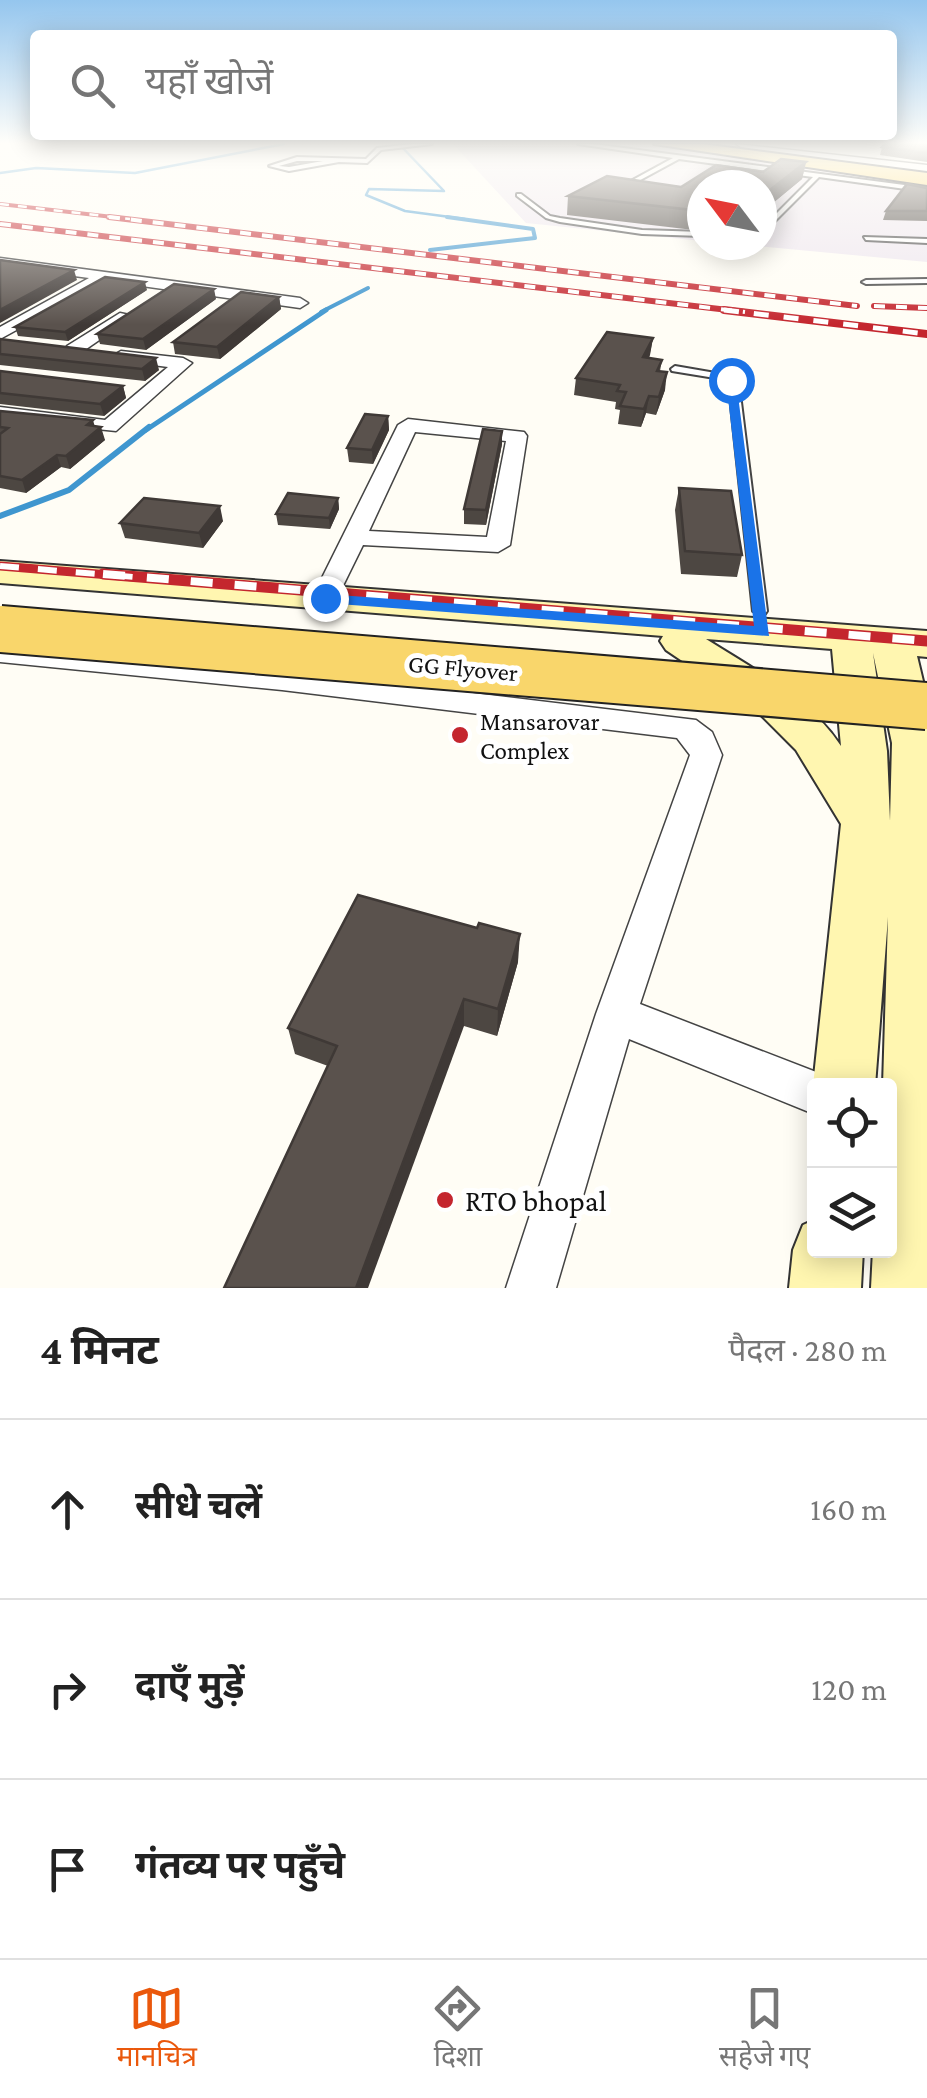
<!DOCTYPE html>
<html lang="hi">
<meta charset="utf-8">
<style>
body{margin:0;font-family:"Crimson Pro","Noto Sans Devanagari",serif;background:#f2f2f2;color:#222}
.controls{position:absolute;right:30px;bottom:30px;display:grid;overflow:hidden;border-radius:10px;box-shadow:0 5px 25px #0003}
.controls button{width:90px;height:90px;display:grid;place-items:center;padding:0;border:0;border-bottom:2px solid #e0e0e0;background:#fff;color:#222;font:50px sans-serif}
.compass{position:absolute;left:687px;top:170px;width:90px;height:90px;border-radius:50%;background:#fff;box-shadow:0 5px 25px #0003;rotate:302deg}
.stop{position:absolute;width:30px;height:30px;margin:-22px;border:8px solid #1a73e8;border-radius:50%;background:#fff}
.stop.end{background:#1a73e8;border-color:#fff;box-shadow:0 2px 10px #0008}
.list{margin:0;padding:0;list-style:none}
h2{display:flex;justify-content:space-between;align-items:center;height:130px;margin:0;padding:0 40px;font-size:42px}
h2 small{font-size:32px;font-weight:400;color:#767676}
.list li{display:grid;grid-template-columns:65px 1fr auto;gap:30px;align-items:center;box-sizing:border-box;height:180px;padding:0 40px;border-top:2px solid #e0e0e0}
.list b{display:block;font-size:38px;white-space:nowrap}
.list em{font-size:32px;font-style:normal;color:#767676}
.icon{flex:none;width:55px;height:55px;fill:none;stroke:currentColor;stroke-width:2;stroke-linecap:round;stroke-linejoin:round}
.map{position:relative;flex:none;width:927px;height:1288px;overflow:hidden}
.search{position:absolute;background:#fff;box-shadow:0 5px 25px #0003;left:30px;right:30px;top:30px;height:110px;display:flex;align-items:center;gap:25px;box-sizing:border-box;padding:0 35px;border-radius:10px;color:#767676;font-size:38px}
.sheet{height:670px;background:#fff}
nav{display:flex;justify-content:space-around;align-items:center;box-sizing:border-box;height:140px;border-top:2px solid #e0e0e0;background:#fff;font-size:28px;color:#767676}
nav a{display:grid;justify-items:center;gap:5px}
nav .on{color:#ea580c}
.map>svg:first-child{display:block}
</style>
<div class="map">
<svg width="927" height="1288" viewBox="0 0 927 1288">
<rect width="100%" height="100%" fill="#fffdf5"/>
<polygon fill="#eee6ef" points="453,144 636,144 927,182 927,262 746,245 762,245 762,185 702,185 702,241 526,223"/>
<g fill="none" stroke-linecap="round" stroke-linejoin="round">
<g stroke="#3f96cf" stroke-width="2.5">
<polyline points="399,144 444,191 369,189 366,195 405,211 465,219"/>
<polyline points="0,173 36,168 135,173 284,144"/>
</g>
<g stroke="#3f96cf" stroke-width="4">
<polyline points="430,250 535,238 533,229 447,217"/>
<polyline points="321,312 368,288"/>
</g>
<polyline stroke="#3f96cf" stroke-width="5" points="146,430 326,310"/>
<polyline stroke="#3f96cf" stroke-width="6" points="0,516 69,490 149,427"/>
<g stroke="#444" stroke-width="4">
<g id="lane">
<path d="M412,144H432L381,150L367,163L339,162L289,171L269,166L297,157L366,159L377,148ZM297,161H323L289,167L279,166Z"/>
<polygon points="578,144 593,144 927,188 927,192 819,177 762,234 762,228 813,177 679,159 620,191 618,188 673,158"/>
<polygon points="517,194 521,194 550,216 560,218 642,230 702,232 702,236 642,234 560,222 546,218 517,196"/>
<polygon points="864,237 927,239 927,243 866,240"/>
<polygon points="927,279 927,283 866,284 862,282 866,280"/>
<polygon points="675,366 727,375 739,386 767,611 765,614 760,615 753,611 729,387 721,379 672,371 671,369"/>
</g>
</g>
<g stroke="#444" stroke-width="3">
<g id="street">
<polygon points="736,144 927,165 927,171 741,147"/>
<polygon points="0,258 300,298 308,303 300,308 106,281 0,339 0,327 89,278 0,266"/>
<polygon points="120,313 134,316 79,354 67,354 67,346"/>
<polygon points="121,351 183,358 192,363 116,431 0,419 0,407 105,420 168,367 115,360 112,356"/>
<path d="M408,419L524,432L527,436L510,545L498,552L363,545L334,604H316L312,598L398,425ZM415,432L506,441L487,537L369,531Z"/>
<polygon points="0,644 282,670 696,720 712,732 722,755 640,1004 829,1077 833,1086 814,1086 814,1114 629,1039 556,1288 506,1288 596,1014 690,755 677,738 282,690 0,662"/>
</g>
</g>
<g stroke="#333" stroke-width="4">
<g id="secondary">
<path d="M0,561L927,631V657L917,656L927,698V1288H871L873,1250H890V1086H883L888,917L875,1086H814V1090L813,1086L841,824L796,750L759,713L666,650L660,641L663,636L0,583ZM706,639L832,649L841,746C808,697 755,670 706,639ZM873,653L892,743L890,821L887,751Z"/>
<polygon points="814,1220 814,1250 863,1250 861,1288 789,1288 793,1250 803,1225"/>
</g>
</g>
<g stroke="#222" stroke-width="4">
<polygon id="primary" points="654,144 702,144 927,173 927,185"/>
</g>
<use href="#lane" fill="#fff" fill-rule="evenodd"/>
<use href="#street" fill="#fff" fill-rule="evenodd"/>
<use href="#secondary" fill="#fff6b0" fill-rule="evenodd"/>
<use href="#primary" fill="#f9d66b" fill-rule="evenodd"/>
<g stroke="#c4262e" stroke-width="4">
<polyline id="rail-far4" points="0,204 130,219"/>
</g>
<g stroke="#c4262e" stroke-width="6">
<g id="rail-far3">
<polyline points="109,217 857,306"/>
<polyline points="0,224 745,312"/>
<polyline points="874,306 927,308"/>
</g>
</g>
<g stroke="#c4262e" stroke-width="8">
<polyline id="rail-far2" points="724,310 927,334"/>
</g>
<g stroke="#c4262e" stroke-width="9">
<polyline id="rail-far1" points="0,566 134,577"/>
</g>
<g stroke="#c4262e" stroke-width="11">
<polyline id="rail" points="103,574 927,641"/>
</g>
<use href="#rail-far4" stroke="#fff" stroke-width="2.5" stroke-dasharray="9" stroke-linecap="butt"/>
<use href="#rail-far3" stroke="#fff" stroke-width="4" stroke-dasharray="11" stroke-linecap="butt"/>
<use href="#rail-far2" stroke="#fff" stroke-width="5" stroke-dasharray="15" stroke-linecap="butt"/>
<use href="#rail-far1" stroke="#fff" stroke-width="6" stroke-dasharray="19" stroke-linecap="butt"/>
<use href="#rail" stroke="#fff" stroke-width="8" stroke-dasharray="22" stroke-linecap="butt"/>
<g stroke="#222" stroke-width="50" stroke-linecap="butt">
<polyline id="primary-bridge" points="0,629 927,706"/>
</g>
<use href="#primary-bridge" stroke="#f9d66b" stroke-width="46"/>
</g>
<g fill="#4d4742">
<polygon points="927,144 927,162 880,155 882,147"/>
<polygon points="806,162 802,179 762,212 762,185 702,185 702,231 567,215 568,196 681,187"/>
<polygon points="927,188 927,221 883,220 886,211"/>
<polygon points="147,290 68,341 18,336 15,327"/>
<polygon points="279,297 281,309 220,359 175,354 173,342"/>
<polygon points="216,299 146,350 100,344 97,334"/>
<polygon points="653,338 649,358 662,360 660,371 665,390 656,415 646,413 641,427 618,424 620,410 615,409 616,402 574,395 576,378"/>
<polygon points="0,339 159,370 145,381 0,365"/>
<polygon points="0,371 123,386 126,398 104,416 0,404"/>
<polygon points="0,411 94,426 105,440 70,469 61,467 26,493 0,488"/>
<polygon points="388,416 389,430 373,464 349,462 347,448"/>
<polygon points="502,431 502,444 486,525 464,524 464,509"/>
<polygon points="679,488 742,555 737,577 681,574 675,510"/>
<polygon points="338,498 339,509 330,529 278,525 276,514"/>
<polygon points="223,521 203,548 125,538 120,523"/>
<polygon points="518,962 497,1036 464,1026 328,1066 295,1054 288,1028"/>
</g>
<g fill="#3f3936">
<polygon points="806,162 802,179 762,212 762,196"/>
<polygon points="74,270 77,280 0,323 0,310"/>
<polygon points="145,282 147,290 68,341 65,332"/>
<polygon points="214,289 216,299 146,350 143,339"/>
<polygon points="279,297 281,309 220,359 217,347"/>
<polygon points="653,338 650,355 641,374 643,357"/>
<polygon points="156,358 159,370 145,381 142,369"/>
<polygon points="667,372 665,390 656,415 659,397"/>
<polygon points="123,386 126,398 104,416 100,404"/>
<polygon points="649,396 646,413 641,427 644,409"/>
<polygon points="388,416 389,430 373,464 372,450"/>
<polygon points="93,420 96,431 101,427 105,440 70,469 66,456 87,425"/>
<polygon points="502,431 502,444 486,525 486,510"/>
<polygon points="57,455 61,467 26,493 22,480"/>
<polygon points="338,498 339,509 330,529 329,518"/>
<polygon points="220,506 223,521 203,548 199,533"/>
<polygon points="520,934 518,962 497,1036 498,1009"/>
<polygon points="464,999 464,1026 368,1288 356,1288"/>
</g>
<g fill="#5a524d" stroke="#3f3936" stroke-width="2.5">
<polygon points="885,144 927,144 927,153 882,147"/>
<polygon points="781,159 806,162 762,196 762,185 702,185 702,211 568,196 607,176 681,187 716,165 763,172"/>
<polygon points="907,184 927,188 927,211 886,211"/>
<polygon points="0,260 74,270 0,310"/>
<polygon points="105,277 145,282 65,332 15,327"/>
<polygon points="174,284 214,289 143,339 97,334"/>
<polygon points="241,292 279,297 217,347 173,342"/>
<polygon points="607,332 653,338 643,357 662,360 657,371 667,372 659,397 649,396 644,409 620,406 626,392 617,391 620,385 576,378"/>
<polygon points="0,339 156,358 142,369 0,354"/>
<polygon points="0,371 123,386 100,404 0,393"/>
<polygon points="0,411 93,420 87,425 101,427 66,456 57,455 22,480 0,476 0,434 8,428 0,427"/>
<polygon points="365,414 388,416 372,450 347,448"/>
<polygon points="483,429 502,431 486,510 464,509"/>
<polygon points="679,488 731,491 742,555 685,551"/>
<polygon points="288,493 338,498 329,518 276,514"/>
<polygon points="144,498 220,506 199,533 120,523"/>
<polygon points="358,895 477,928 479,923 520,934 498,1009 464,999 356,1288 224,1288 337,1046 288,1028"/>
</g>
<linearGradient id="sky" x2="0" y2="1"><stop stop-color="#95c6ee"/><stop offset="0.44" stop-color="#fffefa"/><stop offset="1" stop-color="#fffefa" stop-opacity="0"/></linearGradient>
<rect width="927" height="325" fill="url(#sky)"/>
<polygon fill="#1a73e8" points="731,377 736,380 769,636 325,603 317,598 325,594 754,626 726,380"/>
<g fill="#c4262e" stroke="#fff" stroke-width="4">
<circle cx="460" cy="735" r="10"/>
<circle cx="445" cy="1200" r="10"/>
</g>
<g text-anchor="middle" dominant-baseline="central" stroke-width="10" stroke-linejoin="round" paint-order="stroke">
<g font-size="25" fill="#111" stroke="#fff">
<text transform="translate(463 668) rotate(5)">GG Flyover</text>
</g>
<g font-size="25" fill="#111" stroke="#fff" text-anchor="start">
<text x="480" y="721">Mansarovar<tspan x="480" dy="29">Complex</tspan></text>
</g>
<g font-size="30" fill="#111" stroke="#fff" text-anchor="start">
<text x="465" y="1200">RTO bhopal</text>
</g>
</g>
</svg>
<div class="controls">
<button><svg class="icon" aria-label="locate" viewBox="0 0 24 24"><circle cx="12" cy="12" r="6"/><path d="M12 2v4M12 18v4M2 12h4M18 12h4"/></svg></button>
<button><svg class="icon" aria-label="layers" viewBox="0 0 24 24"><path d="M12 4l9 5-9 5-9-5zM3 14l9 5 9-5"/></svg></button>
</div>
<svg class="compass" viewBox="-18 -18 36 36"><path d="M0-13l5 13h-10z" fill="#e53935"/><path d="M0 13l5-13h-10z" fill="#767676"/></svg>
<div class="stop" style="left:731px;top:380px"></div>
<div class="stop end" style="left:325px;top:598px"></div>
<div class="search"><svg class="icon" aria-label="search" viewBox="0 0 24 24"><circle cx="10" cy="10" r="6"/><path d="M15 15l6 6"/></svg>यहाँ खोजें</div>
</div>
<section class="sheet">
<h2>4 मिनट<small>पैदल · 280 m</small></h2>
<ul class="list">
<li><svg class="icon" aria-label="ahead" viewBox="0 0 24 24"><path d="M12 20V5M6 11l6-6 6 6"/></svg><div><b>सीधे चलें</b></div><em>160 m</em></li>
<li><svg class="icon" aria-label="right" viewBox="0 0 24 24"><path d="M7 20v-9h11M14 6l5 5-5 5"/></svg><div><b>दाएँ मुड़ें</b></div><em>120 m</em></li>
<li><svg class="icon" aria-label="arrive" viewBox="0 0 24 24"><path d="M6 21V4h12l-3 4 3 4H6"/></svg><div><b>गंतव्य पर पहुँचे</b></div></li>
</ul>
</section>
<nav>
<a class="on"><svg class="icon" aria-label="map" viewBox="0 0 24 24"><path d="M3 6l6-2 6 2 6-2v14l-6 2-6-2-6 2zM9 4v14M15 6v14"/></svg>मानचित्र</a>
<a><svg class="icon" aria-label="directions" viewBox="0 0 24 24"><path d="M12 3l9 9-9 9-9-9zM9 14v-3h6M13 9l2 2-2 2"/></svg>दिशा</a>
<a><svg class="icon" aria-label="saved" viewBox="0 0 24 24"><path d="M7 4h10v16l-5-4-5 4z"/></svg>सहेजे गए</a>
</nav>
